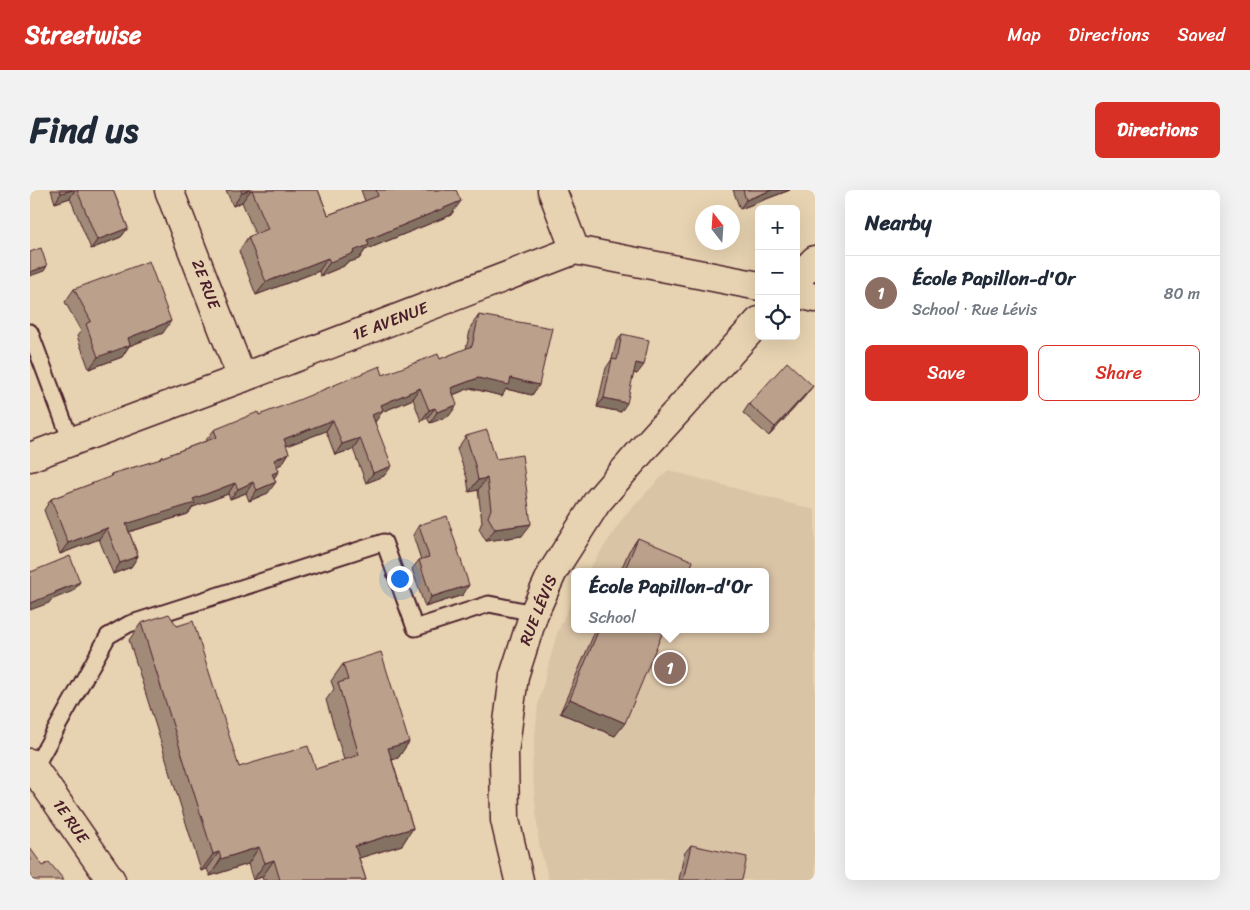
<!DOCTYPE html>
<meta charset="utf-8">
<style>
body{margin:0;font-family:Sriracha,sans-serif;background:#f2f2f3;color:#1f2937}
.controls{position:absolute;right:15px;top:15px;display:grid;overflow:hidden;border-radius:8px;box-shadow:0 5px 20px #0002}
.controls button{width:45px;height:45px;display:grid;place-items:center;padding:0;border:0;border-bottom:1px solid #e0e1e3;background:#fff;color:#1f2937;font:25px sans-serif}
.compass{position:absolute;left:665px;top:15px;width:45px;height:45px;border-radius:50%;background:#fff;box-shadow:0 5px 20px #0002;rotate:343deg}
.you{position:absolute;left:369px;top:388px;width:18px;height:18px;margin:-12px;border:4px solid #fff;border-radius:50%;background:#1a73e8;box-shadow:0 0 0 8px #1a73e833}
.badge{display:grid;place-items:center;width:32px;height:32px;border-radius:50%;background:#d93025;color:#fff;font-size:16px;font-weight:700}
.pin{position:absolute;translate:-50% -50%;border:2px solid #fff;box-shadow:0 1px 5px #0006}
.popup{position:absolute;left:541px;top:378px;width:198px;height:65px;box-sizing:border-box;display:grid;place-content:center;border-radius:8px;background:#fff;filter:drop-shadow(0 1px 4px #0005);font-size:16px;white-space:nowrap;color:#747a83}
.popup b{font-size:19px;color:#1f2937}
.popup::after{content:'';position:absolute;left:50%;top:100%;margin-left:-10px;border:10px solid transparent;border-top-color:#fff}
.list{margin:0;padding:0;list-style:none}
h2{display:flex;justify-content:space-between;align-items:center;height:65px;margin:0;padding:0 20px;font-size:21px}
h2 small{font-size:16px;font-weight:400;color:#747a83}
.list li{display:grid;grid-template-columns:32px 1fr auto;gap:15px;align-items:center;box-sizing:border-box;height:75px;padding:0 20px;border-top:1px solid #e0e1e3}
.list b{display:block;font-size:19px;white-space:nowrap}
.list p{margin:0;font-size:16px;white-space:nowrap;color:#747a83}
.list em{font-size:16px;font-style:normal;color:#747a83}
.actions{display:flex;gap:10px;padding:15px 20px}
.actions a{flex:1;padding:11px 0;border:1px solid #d93025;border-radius:8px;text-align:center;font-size:18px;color:#d93025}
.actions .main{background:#d93025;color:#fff}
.icon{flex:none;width:28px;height:28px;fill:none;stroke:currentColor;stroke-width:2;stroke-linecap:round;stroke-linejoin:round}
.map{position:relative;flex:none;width:785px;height:690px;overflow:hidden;border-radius:8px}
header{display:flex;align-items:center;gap:30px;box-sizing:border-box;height:70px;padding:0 25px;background:#d93025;color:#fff}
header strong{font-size:24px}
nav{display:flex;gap:28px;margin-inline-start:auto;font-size:18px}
.intro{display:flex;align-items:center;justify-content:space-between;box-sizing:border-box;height:120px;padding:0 30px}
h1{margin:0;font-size:35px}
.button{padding:12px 22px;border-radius:8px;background:#d93025;color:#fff;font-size:18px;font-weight:700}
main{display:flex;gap:30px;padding:0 30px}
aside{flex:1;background:#fff;border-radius:8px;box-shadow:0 5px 20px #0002}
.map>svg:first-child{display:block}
</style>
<header>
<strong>Streetwise</strong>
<nav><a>Map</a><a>Directions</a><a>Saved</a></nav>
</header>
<div class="intro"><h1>Find us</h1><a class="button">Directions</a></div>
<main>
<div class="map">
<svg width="785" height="690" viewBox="0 0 785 690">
<rect width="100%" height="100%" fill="#e7d3b1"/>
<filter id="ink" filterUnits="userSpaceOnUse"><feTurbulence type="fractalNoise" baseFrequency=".02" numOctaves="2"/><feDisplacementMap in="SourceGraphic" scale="10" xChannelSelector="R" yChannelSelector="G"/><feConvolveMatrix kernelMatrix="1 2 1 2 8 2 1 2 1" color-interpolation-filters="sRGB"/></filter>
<g filter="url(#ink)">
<polygon fill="#dac4a6" points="638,280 785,320 785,690 519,690 509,655 502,578 508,514 527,443 545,404 545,439 735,439 735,382 557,382 595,325"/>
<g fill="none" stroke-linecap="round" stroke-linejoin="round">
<g stroke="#4a1f2b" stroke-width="19">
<g id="service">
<polyline points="0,142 41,251"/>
<polyline points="4,579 78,446 99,434 354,352 385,438 459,414 504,423"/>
</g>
</g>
<g stroke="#4a1f2b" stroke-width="31">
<g id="minor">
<polyline points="139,0 212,188"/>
<polyline points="522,0 545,60"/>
<polyline points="766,90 785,70"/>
<polyline points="766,103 785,108"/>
<polyline points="0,267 212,188 545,60 729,96"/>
<polyline points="0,573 81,690"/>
<polyline points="489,690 475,630 474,563 484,486 504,423 523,381 567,312 613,259 729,131"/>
</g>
</g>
<use href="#service" stroke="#e7d3b1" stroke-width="15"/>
<use href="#minor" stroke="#e7d3b1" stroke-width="28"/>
</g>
<g fill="#a18a78" stroke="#4a1f2b">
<polygon points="21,0 83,0 98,38 91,47 61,59 40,8 25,13"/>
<polygon points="196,0 288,0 298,25 335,11 331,0 426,0 421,25 335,60 329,69 316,73 314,76 290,86 289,81 226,105 209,61 218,47 225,44 212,12 203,16"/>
<polygon points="703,0 760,0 710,19"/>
<polygon points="44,99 133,143 99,156 92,167 59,179 47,146 51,141 35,112"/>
<polygon points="449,125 509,195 502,205 476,199 472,206 440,198 423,205 419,226 400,233 397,228 391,231 383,209 352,222 345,231 354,286 336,293 323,259 305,265 296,241 256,256 259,263 252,274 247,276 249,281 244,288 238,303 219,311 216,303 200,309 198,304 163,317 158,324 99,342 108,366 101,377 83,384 69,349 30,364 14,320 21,309 80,287 81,284 129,270 130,268 176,251 176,250 184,240 353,185 410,169 436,159 441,136"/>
<polygon points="592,144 607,184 604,183 591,222 567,217 576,178 582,169 586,153"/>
<polygon points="776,205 739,246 713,223 719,214"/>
<polygon points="436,246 492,346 456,351 449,339 452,332 448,300 439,302 437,288 427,259"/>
<polygon points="389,335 433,405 395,417 382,379 389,370 391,370 383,345"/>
<polygon points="608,348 659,382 590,382 599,361"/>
<polygon points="111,433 209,577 286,579 314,570 296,510 304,499 301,491 313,474 379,552 368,568 362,570 383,638 372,655 329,668 336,690 233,690 232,687 223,690 218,674 180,686 177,679 171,681 99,450"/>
<polygon points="566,439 634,439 585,546 530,523"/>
<polygon points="661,655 712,690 649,690 654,664"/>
</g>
<g fill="#837162" stroke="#4a1f2b">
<polygon points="42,0 45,0 40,8 25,13 31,3"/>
<polygon points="219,0 221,0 212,12 203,16 212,3"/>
<polygon points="742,0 760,0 710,19 716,10"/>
<polygon points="431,11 421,25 335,60 329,69 316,73 314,76 290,86 300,72 323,61 337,50"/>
<polygon points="98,38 91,47 61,59 67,50"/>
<polygon points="298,68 289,81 226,105 236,92"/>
<polygon points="17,76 14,81 0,86 0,82"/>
<polygon points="141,131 133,143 99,156 92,167 59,179 68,167 98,148"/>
<polygon points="606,173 614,175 607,184 599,182"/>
<polygon points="448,188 481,188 509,195 502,205 476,199 472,206 440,198 413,209 421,198"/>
<polygon points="783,196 776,205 739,246 745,237"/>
<polygon points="390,198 383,209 352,222 346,231 335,235 342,225 351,215"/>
<polygon points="574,208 597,213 591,222 567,217"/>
<polygon points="427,215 419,226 400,233 407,222"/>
<polygon points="405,218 397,228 391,231 399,220"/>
<polygon points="303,230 296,241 246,260 254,249"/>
<polygon points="330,248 323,259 305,265 312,254"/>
<polygon points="259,263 252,274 237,281 244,270"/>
<polygon points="362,276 354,286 336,293 343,283"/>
<polygon points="249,281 241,292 242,284"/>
<polygon points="457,288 448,300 439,302 448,290"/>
<polygon points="223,292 216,303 200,309 208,299"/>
<polygon points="246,292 238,303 219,311 227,300"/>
<polygon points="205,293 198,304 163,317 158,324 88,345 96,334"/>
<polygon points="501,334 492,346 456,351 465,339"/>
<polygon points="77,338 69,349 30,364 38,353"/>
<polygon points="108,366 101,377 83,384 90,373"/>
<polygon points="50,392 43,401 21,410 19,413 0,420 0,413"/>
<polygon points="439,395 433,405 395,417 401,407"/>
<polygon points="540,509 595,533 585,546 530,523"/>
<polygon points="379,552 368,568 347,575 358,558"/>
<polygon points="383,638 372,655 313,673 325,656"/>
<polygon points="229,657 218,674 180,686 191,669"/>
<polygon points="189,662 177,679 171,681 183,664"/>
<polygon points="244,670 232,687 223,690 235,673"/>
</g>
<g fill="#bba18c" stroke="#4a1f2b">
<polygon points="30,0 42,0 31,3"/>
<polygon points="47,0 83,0 98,38 67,50"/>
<polygon points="211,0 219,0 212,3"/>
<polygon points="222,0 288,0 298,25 348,6 346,0 426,0 431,11 337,50 339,55 323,61 324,63 300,72 298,68 236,92 218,47 238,39"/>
<polygon points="713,0 742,0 716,10"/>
<polygon points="11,58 17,76 0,82 0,62"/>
<polygon points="119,71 141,131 98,148 100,155 68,167 56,134 61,131 44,99"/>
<polygon points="449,125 522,138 509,195 481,188 479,195 448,188 421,198 427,215 407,222 405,218 399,220 390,198 351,215 353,220 342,225 362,276 343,283 330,248 312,254 303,230 254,249 259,263 244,270 249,281 242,284 246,292 227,300 223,292 208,299 205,293 163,309 165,313 96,334 108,366 90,373 77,338 38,353 21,309 82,286 81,284 131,269 130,268 187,247 184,240 228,222 229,225 271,209 350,176 353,185 408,164 410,169 442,156"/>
<polygon points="592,144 619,150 614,175 606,173 597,213 574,208 582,169 587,170"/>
<polygon points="757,172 783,196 745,237 719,214"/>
<polygon points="457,240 466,269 492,265 501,334 465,339 458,327 461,319 457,288 448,290 445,275 436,246"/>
<polygon points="417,326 439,395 401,407 389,370 399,367 389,335"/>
<polygon points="608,348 663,371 659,382 594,382"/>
<polygon points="40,366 50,392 25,402 26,403 0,413 0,380 1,382"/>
<polygon points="139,424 147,436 163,431 209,577 278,556 286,579 329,565 308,493 318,490 313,474 351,462 379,552 358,558 383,638 325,656 336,690 250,690 244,670 235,673 229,657 191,669 189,662 183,664 111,433"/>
<polygon points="569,439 634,439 595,533 540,509"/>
<polygon points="661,655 717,667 712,690 653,690"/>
<polygon points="0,658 13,676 19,672 34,690 0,690"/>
</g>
</g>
<g text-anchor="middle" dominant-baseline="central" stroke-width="5" stroke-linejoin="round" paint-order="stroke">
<g font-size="16" fill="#4a1f2b" stroke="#e7d3b1">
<text transform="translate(176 94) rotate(69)">2E RUE</text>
<text transform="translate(360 131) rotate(-21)">1E AVENUE</text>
<text transform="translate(508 420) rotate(-68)">RUE LÉVIS</text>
<text transform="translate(41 631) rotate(55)">1E RUE</text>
</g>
</g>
</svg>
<div class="controls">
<button>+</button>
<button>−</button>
<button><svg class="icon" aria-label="locate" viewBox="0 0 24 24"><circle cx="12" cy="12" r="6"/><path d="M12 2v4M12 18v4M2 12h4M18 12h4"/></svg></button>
</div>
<svg class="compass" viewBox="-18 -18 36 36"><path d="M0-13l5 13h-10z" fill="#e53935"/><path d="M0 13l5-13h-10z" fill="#747a83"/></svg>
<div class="you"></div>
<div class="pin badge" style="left:640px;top:478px;background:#8d6e63">1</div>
<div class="popup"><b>École Papillon-d'Or</b>School</div>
</div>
<aside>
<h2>Nearby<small></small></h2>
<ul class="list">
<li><span class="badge" style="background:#8d6e63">1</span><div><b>École Papillon-d'Or</b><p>School · Rue Lévis</p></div><em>80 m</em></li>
</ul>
<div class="actions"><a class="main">Save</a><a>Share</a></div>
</aside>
</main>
